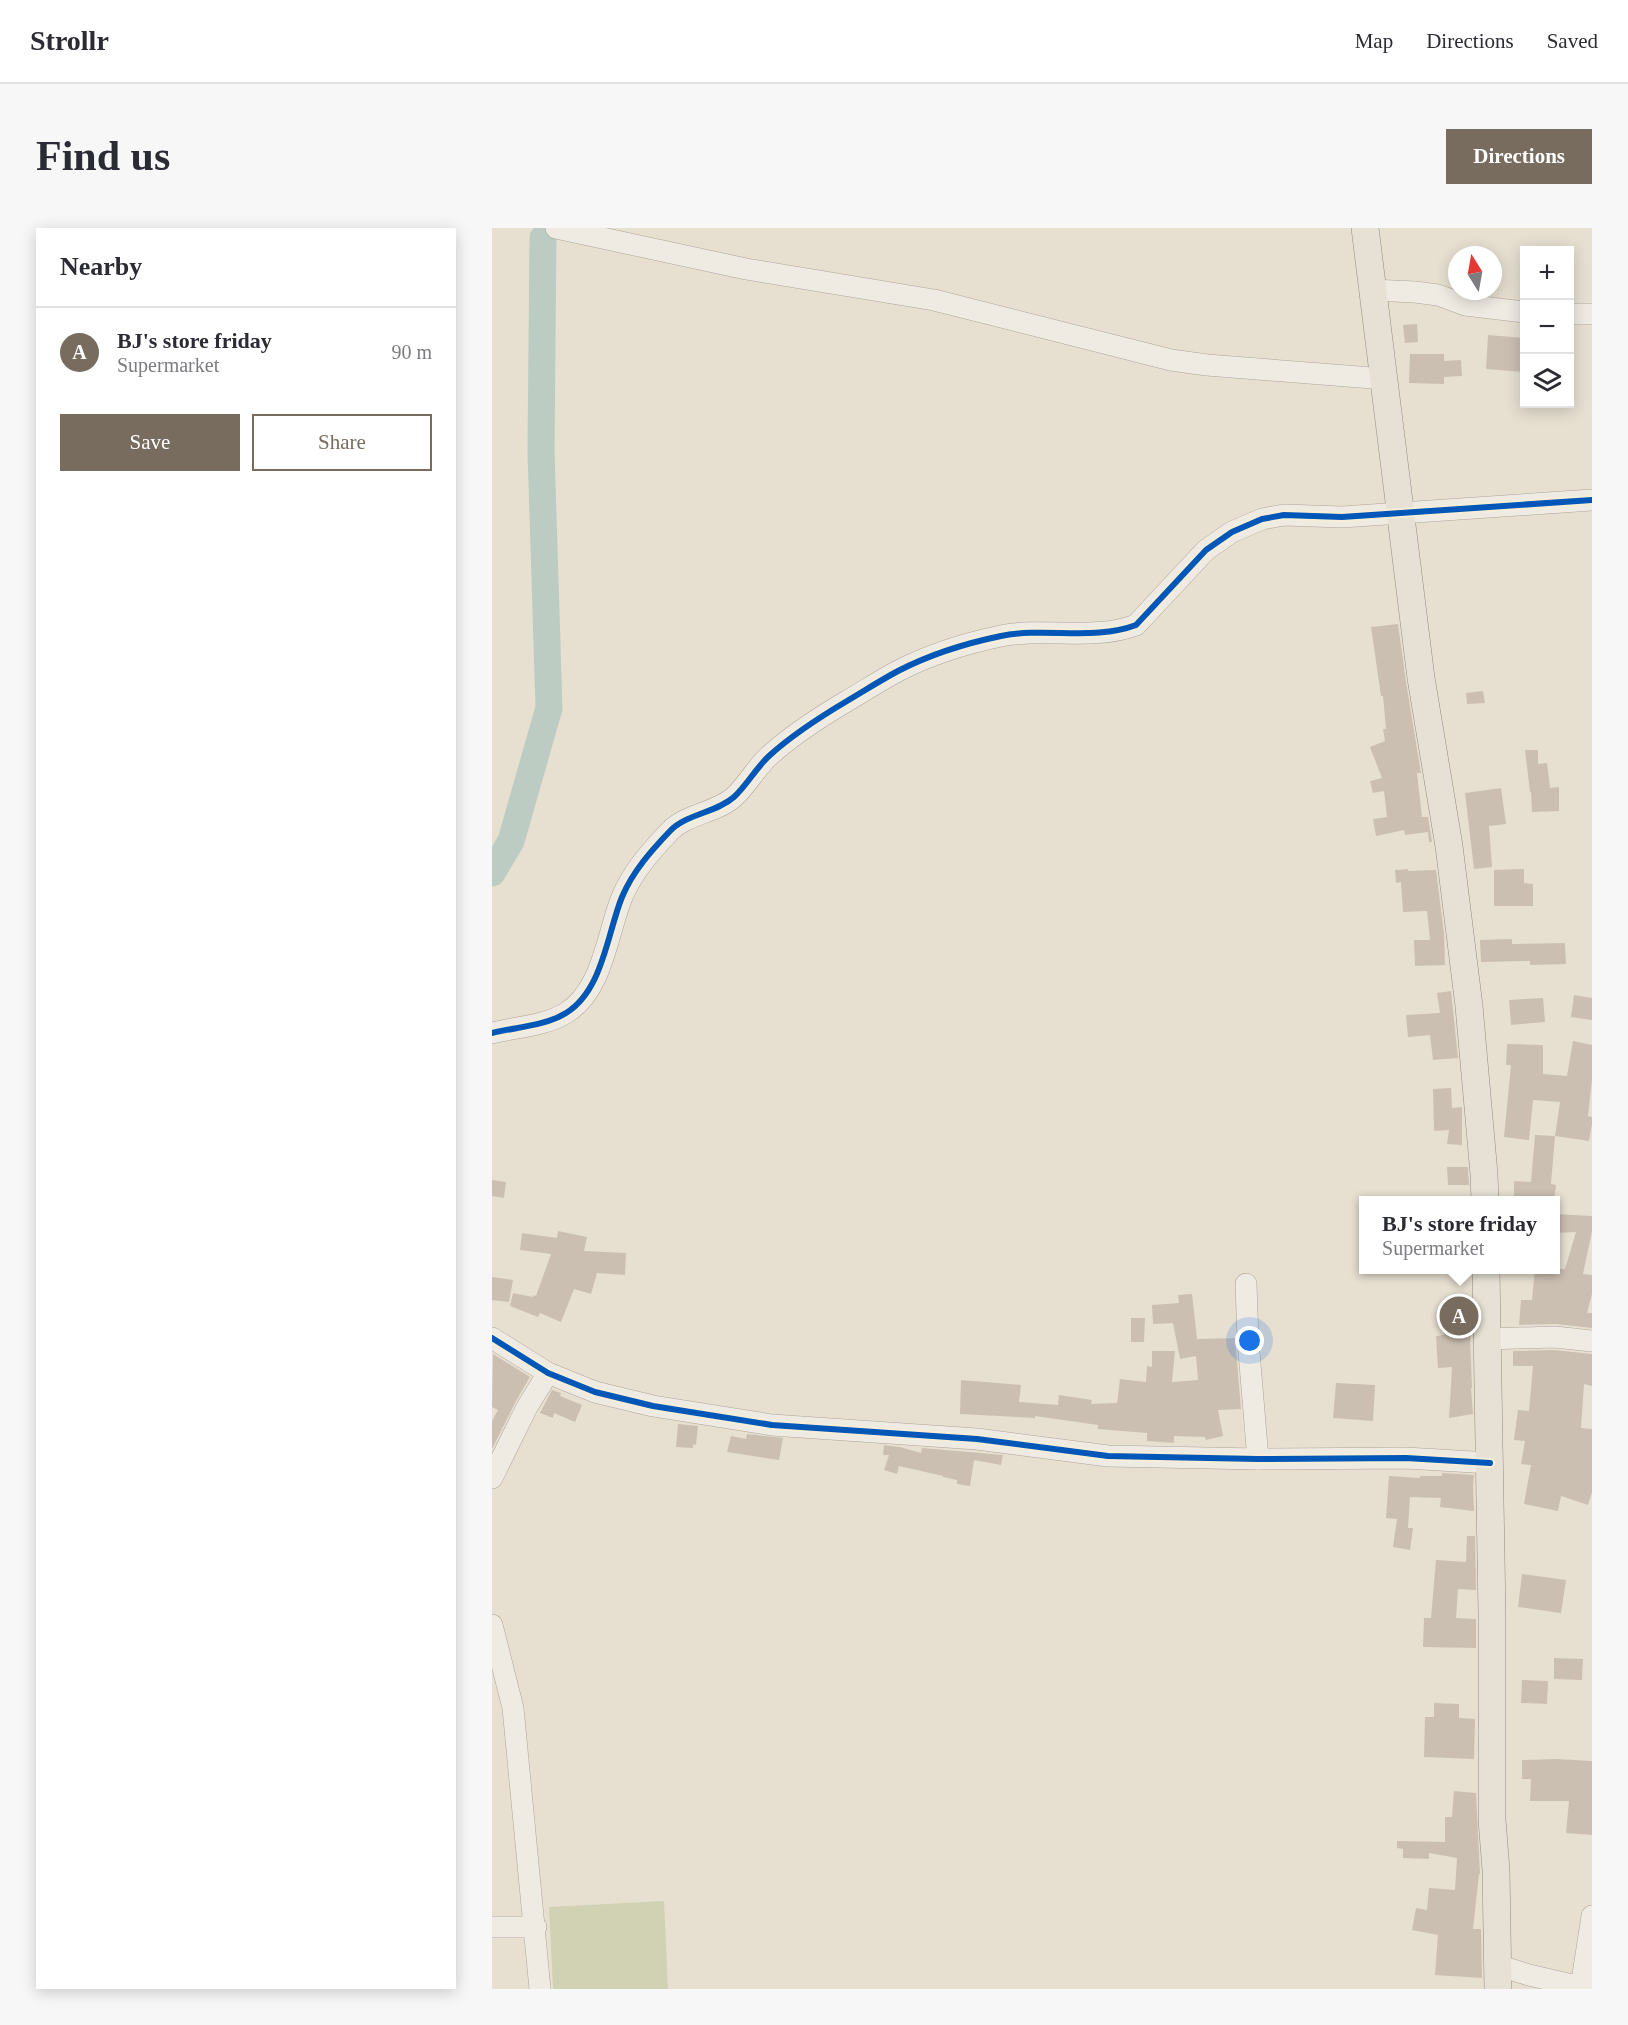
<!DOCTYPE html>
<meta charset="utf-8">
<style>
body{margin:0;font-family:Georgia,serif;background:#f7f7f7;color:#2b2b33}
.controls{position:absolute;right:18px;top:18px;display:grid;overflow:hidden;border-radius:0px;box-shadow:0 3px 15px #0003}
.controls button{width:54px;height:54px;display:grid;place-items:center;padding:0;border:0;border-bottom:2px solid #e1e1e2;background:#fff;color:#2b2b33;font:30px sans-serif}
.compass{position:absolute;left:956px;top:18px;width:54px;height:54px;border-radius:50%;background:#fff;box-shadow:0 3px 15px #0003;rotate:349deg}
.you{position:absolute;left:758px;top:1113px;width:21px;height:21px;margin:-15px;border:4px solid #fff;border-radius:50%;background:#1a73e8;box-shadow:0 0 0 9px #1a73e833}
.badge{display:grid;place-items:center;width:39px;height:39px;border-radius:50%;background:#786c5e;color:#fff;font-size:20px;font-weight:700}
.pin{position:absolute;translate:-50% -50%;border:3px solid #fff;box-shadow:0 2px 6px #0006}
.popup{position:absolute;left:867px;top:968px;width:201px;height:78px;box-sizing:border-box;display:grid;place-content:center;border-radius:0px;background:#fff;filter:drop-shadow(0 2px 4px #0005);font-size:20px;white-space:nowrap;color:#7c7c81}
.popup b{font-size:22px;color:#2b2b33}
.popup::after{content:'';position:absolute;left:50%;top:100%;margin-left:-12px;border:12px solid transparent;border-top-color:#fff}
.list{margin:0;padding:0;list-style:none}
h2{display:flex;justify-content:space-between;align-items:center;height:78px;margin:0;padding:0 24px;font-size:26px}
h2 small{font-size:20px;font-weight:400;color:#7c7c81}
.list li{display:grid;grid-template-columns:39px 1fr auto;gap:18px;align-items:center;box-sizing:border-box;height:90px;padding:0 24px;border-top:2px solid #e1e1e2}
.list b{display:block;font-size:22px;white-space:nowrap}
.list p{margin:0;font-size:20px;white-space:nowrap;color:#7c7c81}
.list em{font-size:20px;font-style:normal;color:#7c7c81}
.actions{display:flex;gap:12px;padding:18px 24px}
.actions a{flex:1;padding:14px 0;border:2px solid #786c5e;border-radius:0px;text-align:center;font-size:21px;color:#786c5e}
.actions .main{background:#786c5e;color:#fff}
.icon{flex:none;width:33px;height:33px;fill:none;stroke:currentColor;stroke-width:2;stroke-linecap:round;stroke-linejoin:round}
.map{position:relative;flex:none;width:1100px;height:1761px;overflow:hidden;border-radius:0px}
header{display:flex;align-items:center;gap:36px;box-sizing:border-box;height:84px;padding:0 30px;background:#fff;border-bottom:2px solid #e1e1e2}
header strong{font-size:28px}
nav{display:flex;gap:33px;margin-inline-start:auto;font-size:21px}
.intro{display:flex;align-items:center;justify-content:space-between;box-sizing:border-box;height:144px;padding:0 36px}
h1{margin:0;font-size:42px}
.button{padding:15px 27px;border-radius:0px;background:#786c5e;color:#fff;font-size:21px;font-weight:700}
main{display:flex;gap:36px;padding:0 36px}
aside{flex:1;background:#fff;border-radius:0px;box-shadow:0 3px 15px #0003}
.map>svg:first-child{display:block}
</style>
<header>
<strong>Strollr</strong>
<nav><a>Map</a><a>Directions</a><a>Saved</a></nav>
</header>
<div class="intro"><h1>Find us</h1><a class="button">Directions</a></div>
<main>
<aside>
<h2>Nearby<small></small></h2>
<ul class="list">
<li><span class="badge">A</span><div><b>BJ's store friday</b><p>Supermarket</p></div><em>90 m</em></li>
</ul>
<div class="actions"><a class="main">Save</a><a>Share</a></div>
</aside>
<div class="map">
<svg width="1100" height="1761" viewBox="0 0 1100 1761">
<rect width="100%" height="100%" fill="#e7e0d1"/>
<polygon fill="#d1d1b3" points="172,1673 176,1761 61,1761 57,1679"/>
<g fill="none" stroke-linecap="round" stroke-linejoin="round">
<polyline stroke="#bcccc2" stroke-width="27" points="0,645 19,613 57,480 49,223 51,10"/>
</g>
<g fill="#cbbfb2">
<polygon points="925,96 926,114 913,115 911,97"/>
<polygon points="996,107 1032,110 1032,144 994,141"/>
<polygon points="918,126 952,126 952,133 969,132 970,148 952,149 952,156 917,155"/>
<polygon points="906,396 914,454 929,545 925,545 930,589 936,589 940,614 937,614 936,604 913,607 912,602 884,608 881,591 895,589 892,563 881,565 878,553 890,550 878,519 893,513 891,501 894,501 891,468 889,468 879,399"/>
<polygon points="991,463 993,475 975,476 974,465"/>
<polygon points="1033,522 1046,522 1046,536 1055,535 1058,560 1067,559 1067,583 1040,584 1039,564 1038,564"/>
<polygon points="1009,560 1014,596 997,598 1000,639 982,641 973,565"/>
<polygon points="916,641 916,643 944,642 952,706 953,737 923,738 922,712 938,712 935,683 911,684 909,654 904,655 903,642"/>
<polygon points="1032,641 1032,655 1041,656 1041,678 1002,678 1002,642"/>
<polygon points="1020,711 1020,716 1073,715 1074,736 1038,737 1038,733 989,734 988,712"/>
<polygon points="959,763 966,830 941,832 938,807 916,809 914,787 948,785 945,765"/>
<polygon points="1082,767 1100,770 1100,792 1079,789"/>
<polygon points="1051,770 1053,794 1019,797 1017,772"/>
<polygon points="1081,813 1100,817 1100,851 1096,888 1100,889 1100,896 1097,913 1063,908 1068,874 1041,872 1037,912 1012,909 1019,837 1014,837 1015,816 1051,817 1051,846 1075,848"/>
<polygon points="959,860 960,880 970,879 970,917 955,916 957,902 942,903 941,861"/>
<polygon points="1043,907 1063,908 1059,956 1064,957 1062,972 1022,972 1022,953 1039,954"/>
<polygon points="955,939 976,939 977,957 956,957"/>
<polygon points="0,952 14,954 12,970 0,968"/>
<polygon points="1063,986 1100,988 1100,1003 1091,1046 1100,1047 1100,1066 1095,1085 1100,1085 1100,1100 1064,1096 1027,1097 1029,1072 1040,1072 1043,1041 1073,1041 1084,1004 1063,1005"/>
<polygon points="66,1003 95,1009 92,1023 134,1025 133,1047 105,1045 99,1066 82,1061 69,1094 48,1085 46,1089 18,1078 21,1065 41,1069 42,1067 44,1068 59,1026 28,1022 30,1005 65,1010"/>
<polygon points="0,1049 21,1052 17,1074 0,1072"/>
<polygon points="700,1066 705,1111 743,1110 749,1181 726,1182 731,1208 714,1212 713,1209 682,1208 682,1215 655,1213 655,1205 606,1201 606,1197 543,1188 543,1190 468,1186 469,1152 529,1157 527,1174 566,1177 567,1167 600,1172 599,1176 625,1175 628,1151 654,1154 655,1138 660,1139 660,1123 683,1123 680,1154 706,1152 704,1128 688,1131 681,1095 661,1096 660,1077 687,1075 686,1067"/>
<polygon points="972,1088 972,1090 979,1089 979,1105 978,1106 980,1160 979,1160 981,1186 957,1190 960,1139 946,1140 944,1108 952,1107 951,1089"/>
<polygon points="639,1090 653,1090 652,1114 639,1114"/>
<polygon points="1062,1122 1100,1126 1100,1158 1092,1156 1089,1200 1100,1201 1100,1264 1096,1277 1069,1268 1066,1283 1032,1276 1039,1237 1029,1236 1033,1213 1022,1212 1026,1182 1037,1183 1041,1138 1021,1138 1021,1123"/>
<polygon points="1,1126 38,1149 24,1173 0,1221 0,1193 6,1182 0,1179"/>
<polygon points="844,1155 883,1157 881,1193 841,1190"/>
<polygon points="60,1162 69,1165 68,1168 90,1177 83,1194 62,1185 61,1190 48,1185"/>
<polygon points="186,1196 206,1198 204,1217 201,1216 201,1220 184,1219"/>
<polygon points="255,1206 291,1210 287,1232 235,1224 239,1208 254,1211"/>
<polygon points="392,1217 408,1219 429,1225 430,1220 511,1227 509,1237 482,1232 478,1258 465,1256 465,1252 451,1249 451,1248 407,1238 405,1246 392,1242 397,1227 391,1227"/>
<polygon points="950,1245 982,1247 981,1258 982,1283 948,1279 949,1270 918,1269 916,1300 921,1300 918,1322 901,1319 905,1291 894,1290 897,1248 928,1250 928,1248 950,1248"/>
<polygon points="975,1308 983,1308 984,1362 966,1361 964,1390 984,1391 984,1420 931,1419 932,1390 939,1390 944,1332 974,1334"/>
<polygon points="1030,1346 1074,1352 1069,1385 1026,1379"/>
<polygon points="1062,1430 1091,1431 1090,1452 1062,1451"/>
<polygon points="1030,1452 1056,1453 1055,1476 1029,1475"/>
<polygon points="942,1475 967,1476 967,1490 983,1491 982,1531 932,1529 933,1489 942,1489"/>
<polygon points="1065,1531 1100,1533 1100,1607 1074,1605 1077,1573 1038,1573 1039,1551 1030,1551 1030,1532"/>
<polygon points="962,1563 984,1565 988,1646 987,1646 981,1701 989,1701 990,1750 943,1747 946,1707 920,1702 924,1680 935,1682 937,1660 963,1662 965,1630 937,1625 937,1631 911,1630 911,1621 905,1620 905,1613 953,1614 953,1589 960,1589"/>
</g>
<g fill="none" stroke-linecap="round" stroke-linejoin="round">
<g stroke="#ada599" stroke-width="22">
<g id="minor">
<polyline points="64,0 254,41 442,72 679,132 715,137 893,151"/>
<polyline points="880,62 923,64 946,67 973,77 1032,84"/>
<polyline points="1078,86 1100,86"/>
<path d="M0,805C24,799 53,798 74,785C111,762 115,706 130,669C141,643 159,623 178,603C194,586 224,585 242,569C255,557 264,540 277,528C301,506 328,489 355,473C372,463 389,452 406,443C437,427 475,415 509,408C554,399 602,413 644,397L714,322L740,304L770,291L792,287L850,289L1100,272"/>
<polyline points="754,1056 756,1112 766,1231"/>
<polyline points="0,1110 56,1145 103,1164 161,1178 280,1197 485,1211 616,1228 766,1231 914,1230 998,1235"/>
<polyline points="995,1111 1063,1109 1100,1113"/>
<polyline points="0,1250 35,1179 56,1145"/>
<polyline points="0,1397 21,1480 48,1761"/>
<polyline points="0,1699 44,1699"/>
<polyline points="1005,1737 1037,1747 1097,1761"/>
<polyline points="1089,1759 1100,1688"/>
</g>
</g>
<g stroke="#928b80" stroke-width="28">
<g id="major">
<polyline points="873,0 929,450 957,618 977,778 992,946 993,972"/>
<polyline points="994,1042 1000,1386 1000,1592 1004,1642 1006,1761"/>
</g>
</g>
<use href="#minor" stroke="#efebe3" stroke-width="21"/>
<use href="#major" stroke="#e6e1d4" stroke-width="27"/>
<g stroke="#f7eed8" stroke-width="10">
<g id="cycleway">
<path d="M0,805C24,799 53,798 74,785C111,762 115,706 130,669C141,643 159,623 178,603C194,586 224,585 242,569C255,557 264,540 277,528C301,506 328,489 355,473C372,463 389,452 406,443C437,427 475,415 509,408C554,399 602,413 644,397L714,322L740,304L770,291L792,287L850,289L1100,272"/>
<polyline points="0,1110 56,1145 103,1164 161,1178 280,1197 485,1211 616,1228 766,1231 914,1230 998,1235"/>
</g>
</g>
<use href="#cycleway" stroke="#0057b8" stroke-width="6"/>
</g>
</svg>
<div class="controls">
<button>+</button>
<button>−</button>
<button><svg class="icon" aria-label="layers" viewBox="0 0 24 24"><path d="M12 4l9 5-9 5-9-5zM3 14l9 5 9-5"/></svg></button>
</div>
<svg class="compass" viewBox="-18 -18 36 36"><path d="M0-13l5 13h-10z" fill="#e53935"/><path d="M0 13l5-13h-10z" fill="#7c7c81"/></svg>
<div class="you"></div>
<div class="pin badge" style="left:967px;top:1088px">A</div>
<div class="popup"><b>BJ's store friday</b>Supermarket</div>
</div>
</main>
